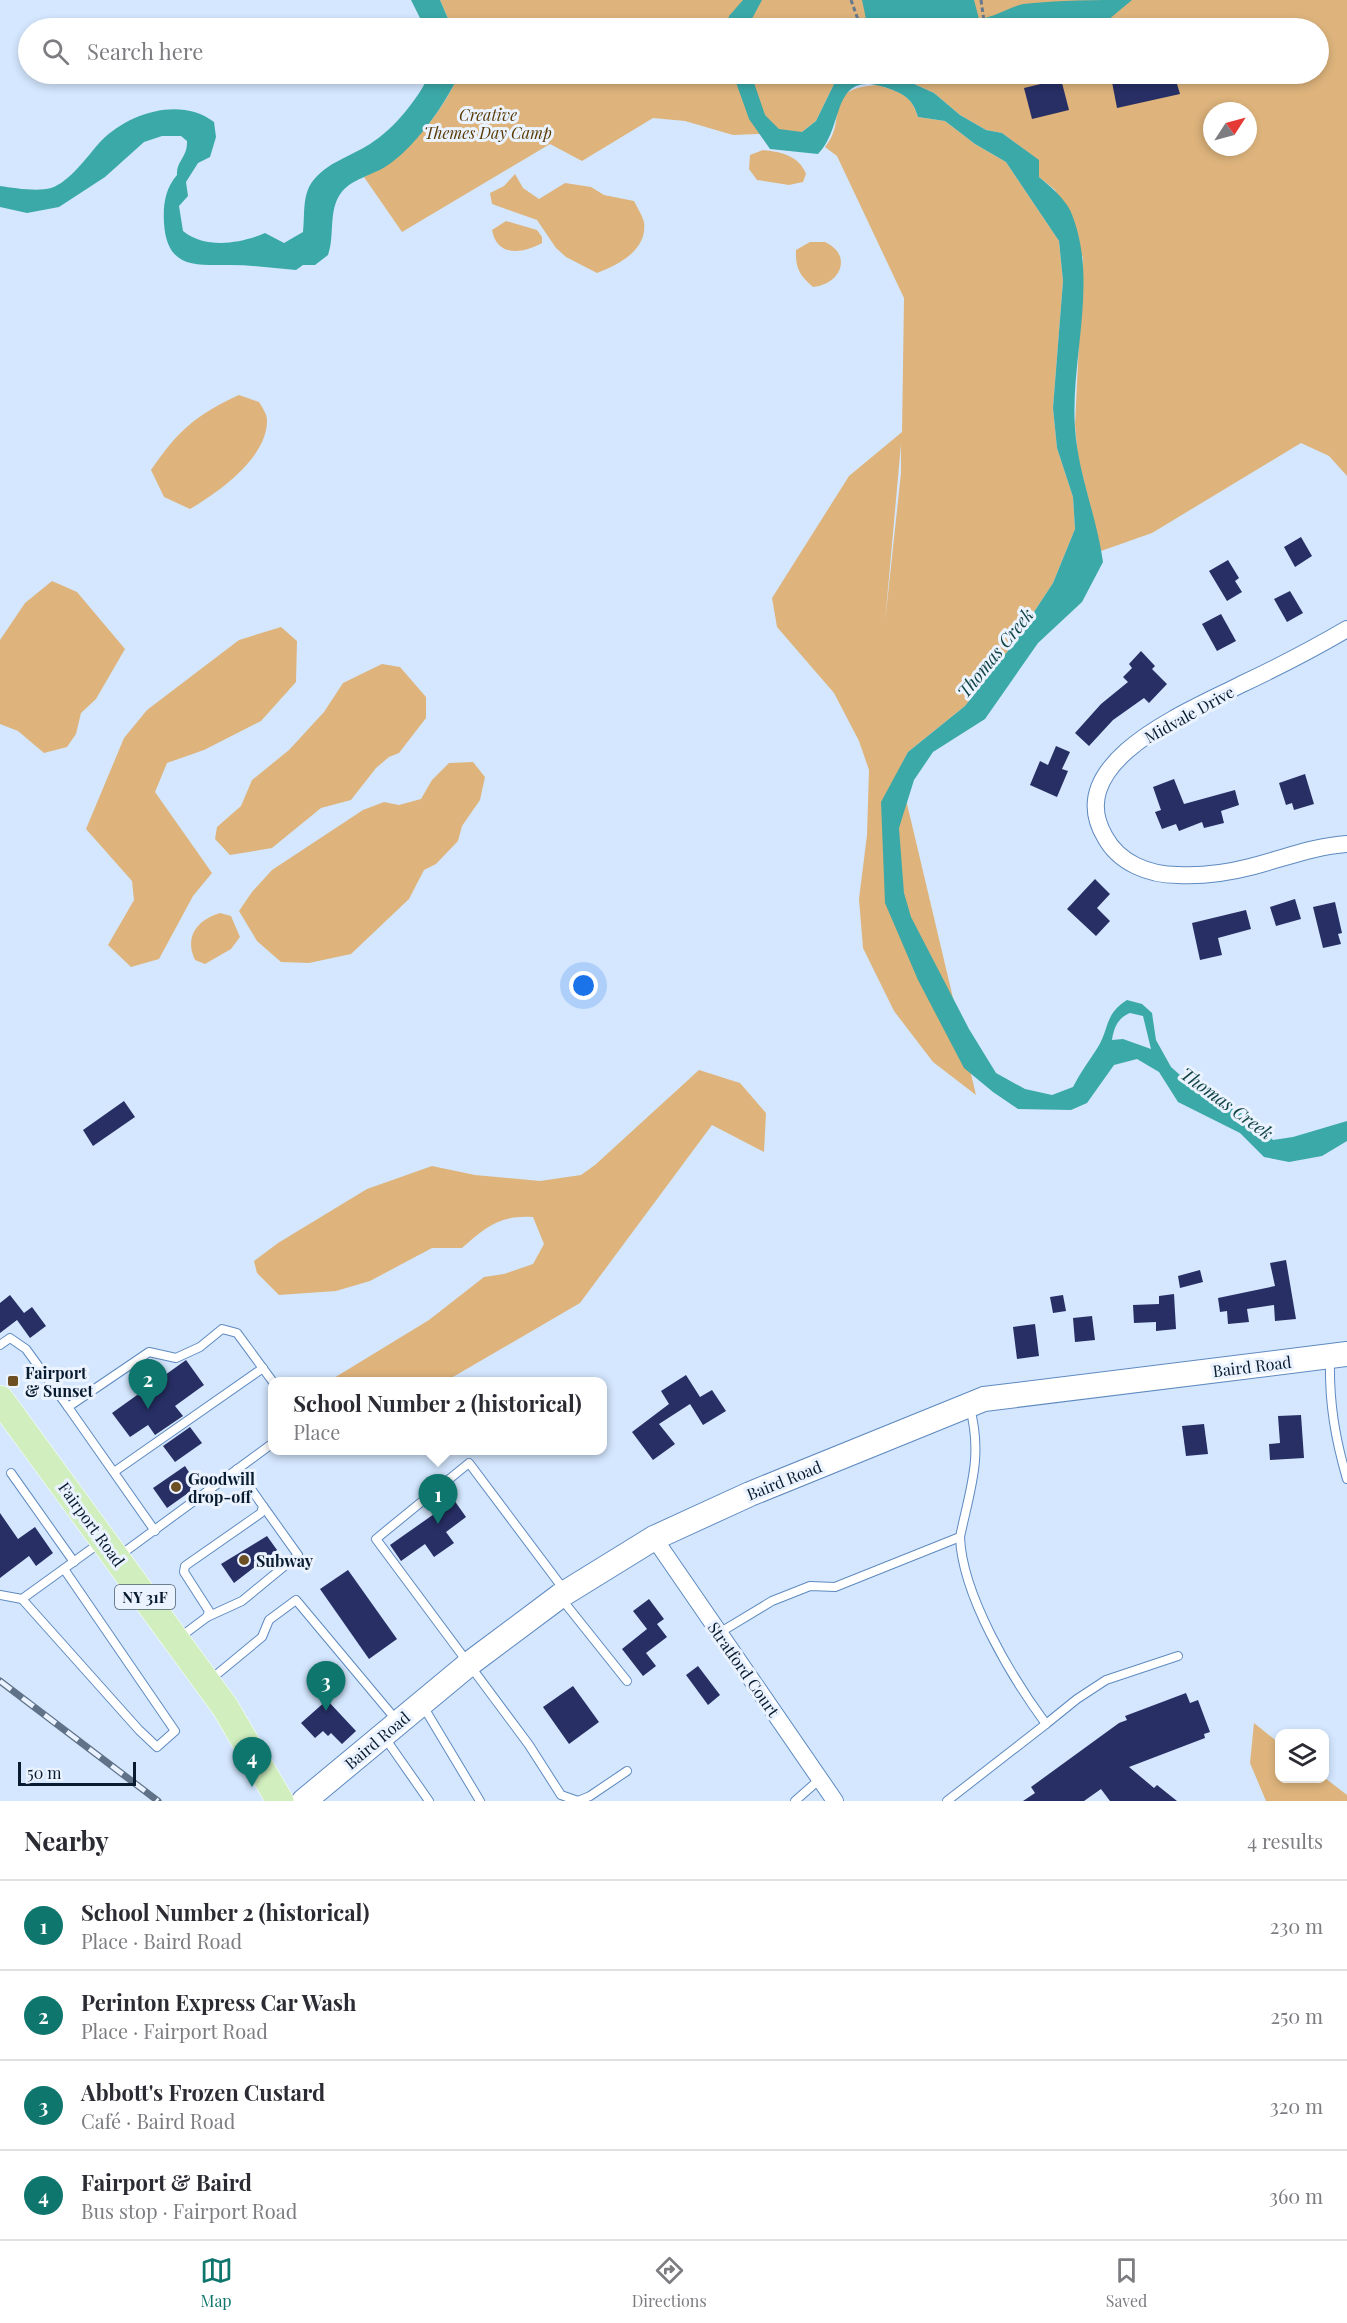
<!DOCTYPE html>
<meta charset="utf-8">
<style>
body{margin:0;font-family:"Playfair Display",serif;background:#f7f7f7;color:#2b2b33}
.controls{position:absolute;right:18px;bottom:18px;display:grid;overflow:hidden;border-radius:12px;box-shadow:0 3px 9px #0003}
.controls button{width:54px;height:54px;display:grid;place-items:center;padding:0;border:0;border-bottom:2px solid #e1e1e2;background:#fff;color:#2b2b33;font:30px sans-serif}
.compass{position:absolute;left:1203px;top:102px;width:54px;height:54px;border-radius:50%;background:#fff;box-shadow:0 3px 9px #0003;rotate:54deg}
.scale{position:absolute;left:18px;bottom:15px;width:118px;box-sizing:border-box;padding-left:6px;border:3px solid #091b2f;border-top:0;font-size:16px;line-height:21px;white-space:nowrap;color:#091b2f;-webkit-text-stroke:4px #eaf3ff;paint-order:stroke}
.you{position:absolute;left:584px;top:986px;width:21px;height:21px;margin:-15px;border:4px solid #fff;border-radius:50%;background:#1a73e8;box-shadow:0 0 0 9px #1a73e833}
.badge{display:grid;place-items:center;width:39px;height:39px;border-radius:50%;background:#0f766e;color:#fff;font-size:20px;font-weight:700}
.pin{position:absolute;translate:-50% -50px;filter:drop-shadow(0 2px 3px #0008)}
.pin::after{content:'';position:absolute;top:32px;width:21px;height:18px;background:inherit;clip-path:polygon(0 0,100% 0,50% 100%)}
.popup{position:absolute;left:268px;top:1377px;width:339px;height:78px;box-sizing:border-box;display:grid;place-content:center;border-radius:12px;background:#fff;filter:drop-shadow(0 2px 4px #0005);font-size:20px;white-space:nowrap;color:#7c7c81}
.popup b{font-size:22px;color:#2b2b33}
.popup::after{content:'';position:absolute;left:50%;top:100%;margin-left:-12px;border:12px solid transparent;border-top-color:#fff}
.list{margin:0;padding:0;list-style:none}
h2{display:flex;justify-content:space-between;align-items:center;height:78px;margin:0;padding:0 24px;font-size:26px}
h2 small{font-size:20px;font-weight:400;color:#7c7c81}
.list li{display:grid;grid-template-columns:39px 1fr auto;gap:18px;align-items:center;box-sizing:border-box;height:90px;padding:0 24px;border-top:2px solid #e1e1e2}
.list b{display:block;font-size:22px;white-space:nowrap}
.list p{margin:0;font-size:20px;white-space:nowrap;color:#7c7c81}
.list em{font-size:20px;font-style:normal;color:#7c7c81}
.icon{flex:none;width:33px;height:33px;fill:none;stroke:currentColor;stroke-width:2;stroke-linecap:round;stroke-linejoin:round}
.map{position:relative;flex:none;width:1347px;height:1801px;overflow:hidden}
.search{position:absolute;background:#fff;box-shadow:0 3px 9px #0003;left:18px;right:18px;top:18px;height:66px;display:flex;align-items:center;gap:15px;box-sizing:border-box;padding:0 21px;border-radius:33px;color:#7c7c81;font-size:22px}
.sheet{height:438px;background:#fff}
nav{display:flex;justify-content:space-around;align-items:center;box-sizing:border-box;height:84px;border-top:2px solid #e1e1e2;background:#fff;font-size:16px;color:#7c7c81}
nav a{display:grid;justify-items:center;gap:3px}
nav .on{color:#0f766e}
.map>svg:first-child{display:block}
</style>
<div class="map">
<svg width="1347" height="1801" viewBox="0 0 1347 1801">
<rect width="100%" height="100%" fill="#d4e7fe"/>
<g fill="#deb47c" fill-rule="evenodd">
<path d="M440,0H1347V476L1329,456L1301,443L1152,533L1101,551L1078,457L1075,425L1083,258L1055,190L1039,177L1038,160L1002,133L986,130L960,115L934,93L892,74H1318V28H452ZM1212,111H1248V147H1212Z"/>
<path d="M459,74H848L836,80L816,121L802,132L733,135L685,121L653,118L582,161L550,144L402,232L364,177C406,156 440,117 459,74Z"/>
<path d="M878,85C898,92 911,93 918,117L945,121L975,144L1006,162L1059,241L1063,281L1053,408L1057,448L1073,497L1075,529L1053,583L1011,647L965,706L908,752L899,770L976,1095L933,1062L894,1011L863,948L859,899L867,835L869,770L859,741L834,693L777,627L772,598L849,476L902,432L904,298L837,156L825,147C850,118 818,89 878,85ZM901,444V473L885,622Z"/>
<path d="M763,150C782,152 799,156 806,174L803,182L789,185L757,180L749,169L750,155Z"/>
<path d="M515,174L523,188L539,199L565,183L591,187L604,195L634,201C637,207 642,215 644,222C648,250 618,265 597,273L566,257L556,248L537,220L492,204L490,193L504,186Z"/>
<path d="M506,221L537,230L542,237V243C522,254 497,257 492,230Z"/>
<path d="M810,242H825C853,255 841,284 813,287C800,276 795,268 796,250Z"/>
<path d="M239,395L259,402C262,407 267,414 267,420C268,457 219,492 190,509L164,497L151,470C179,430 194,416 239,395Z"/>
<polygon points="52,581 77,592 125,649 96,699 81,713 76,734 67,747 44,753 18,731 0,724 0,640 25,603"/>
<polygon points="281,627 297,641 296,682 261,721 204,750 167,763 155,792 212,873 193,896 159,959 131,967 108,945 134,900 132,881 86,829 124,738 147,710 239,640"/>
<polygon points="382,664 400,667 426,697 426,718 399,753 389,757 376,768 351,800 321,808 272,848 230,855 215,839 217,827 241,806 252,780 289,750 324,712 343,683"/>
<polygon points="473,762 485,777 480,800 462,826 458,841 436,864 424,870 409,899 351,954 309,963 281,962 257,941 239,911 252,892 272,870 363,810 384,802 399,805 421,799 432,780 449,763"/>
<path d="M220,913L231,916L240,937L231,949L205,964L195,960C184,937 197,920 220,913Z"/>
<path d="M699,1070L740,1083L766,1113L764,1152L712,1125L580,1303L446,1381H329L429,1320L484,1277L504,1274L533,1264L544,1244L533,1217C500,1215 486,1227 462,1248H432L370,1281L336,1291L279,1295L257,1273L254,1261L278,1243L367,1189L432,1166L475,1175L540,1181L581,1175L595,1165Z"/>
<polygon points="1254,1723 1279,1743 1280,1778 1325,1778 1347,1795 1347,1801 1266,1801 1250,1763"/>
</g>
<g fill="#3ba9a8" fill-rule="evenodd">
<polygon points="411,0 440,0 452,28 425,28"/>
<polygon points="743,0 762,0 747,28 727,28 729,16"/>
<path d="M862,0H974L979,19C995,17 1007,8 1023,4C1059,0 1096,0 1132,0L1102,25L1093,28H873L866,19Z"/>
<path d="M430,74H459C446,104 413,150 385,167C372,175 350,180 341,193C328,210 335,236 328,255L315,265H303L296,270C274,268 252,265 231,265C195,265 167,269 164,223C163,205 165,189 177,175C176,161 188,157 187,141L181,136H162L144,142L105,177L59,207L27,213L0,207V186C14,188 37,192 51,188C70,182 88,155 101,141C128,113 181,96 214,122L216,137L210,157L198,163L186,182L188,196L179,206L183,231C205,249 240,244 265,233L284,243L303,232C305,216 302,196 312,182C327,162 350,157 370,144C395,128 417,100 430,74Z"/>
<path d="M733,74H751L765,115L779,129L802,132L816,121L836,80L848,74H892L934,93L960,115L986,130L1002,133L1039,160V177C1050,186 1063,197 1070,210C1100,278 1070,357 1075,428C1078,474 1097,517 1103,562L1082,602L1038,643L985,719L933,752L914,780L899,828L904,893L911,917L969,1029L996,1073L1025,1089L1052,1095L1073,1087C1080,1073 1089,1061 1098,1047C1110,1027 1104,1015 1127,1000L1142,1004L1152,1013L1156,1040L1171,1067L1189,1083L1251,1119L1273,1140L1293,1137L1347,1121V1141L1322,1156L1289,1162L1264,1157L1240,1133L1178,1102L1159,1072L1137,1059L1114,1065L1087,1103L1071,1110L1018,1109L993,1092L964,1068L918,980L885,903L881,802L908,752L965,706L1011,647L1053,583L1075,529L1073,497L1057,448L1053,408L1063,281L1059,241L1006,162L975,144L945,121L918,117C913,100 906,95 890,89C829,66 846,127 818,154L770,149L749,119ZM1130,1013L1143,1016L1151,1049L1123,1039L1112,1040C1114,1027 1118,1018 1130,1013Z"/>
</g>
<g fill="#272f65">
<polygon points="1130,74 1174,74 1180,94 1117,108 1111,77"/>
<polygon points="1061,79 1069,110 1032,119 1024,88"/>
<polygon points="1301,537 1312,556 1295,567 1284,547"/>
<polygon points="1228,560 1239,578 1235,581 1242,592 1227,601 1209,571"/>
<polygon points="1290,591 1303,613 1287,622 1274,599"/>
<polygon points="1221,614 1236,641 1217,651 1202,624"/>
<polygon points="1141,651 1155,666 1152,669 1167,684 1149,703 1144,698 1113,720 1089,746 1075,733 1101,704 1128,682 1123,677 1132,668 1129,664"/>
<polygon points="1056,746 1070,752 1062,769 1068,771 1057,797 1030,785 1040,761 1048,765"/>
<polygon points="1305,774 1314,804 1294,810 1292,803 1286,805 1279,783"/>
<polygon points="1174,779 1184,804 1235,790 1239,805 1221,811 1224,823 1204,828 1202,822 1179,831 1176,824 1162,829 1155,812 1161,810 1153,787"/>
<polygon points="1095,879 1110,894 1097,908 1110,921 1096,936 1067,909"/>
<polygon points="1295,899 1301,919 1276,926 1270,907"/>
<polygon points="1335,902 1342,933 1338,934 1341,944 1323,948 1313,907"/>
<polygon points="1246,910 1251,929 1218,938 1222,955 1200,960 1192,923"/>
<polygon points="124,1101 135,1117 93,1146 83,1130"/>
<polygon points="1286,1260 1296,1319 1275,1321 1274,1305 1247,1309 1249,1322 1228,1324 1227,1311 1220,1312 1218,1298 1275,1286 1270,1263"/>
<polygon points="1200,1270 1203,1282 1180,1288 1178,1276"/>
<polygon points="1174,1294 1176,1329 1156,1331 1156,1322 1134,1323 1133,1305 1159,1304 1159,1296"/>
<polygon points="10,1295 24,1313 32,1307 46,1326 30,1338 17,1320 0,1333 0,1303"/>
<polygon points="1063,1295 1066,1311 1053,1313 1050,1297"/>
<polygon points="1092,1316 1095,1340 1075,1342 1073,1318"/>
<polygon points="1035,1324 1039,1356 1017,1359 1013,1327"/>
<polygon points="186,1360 204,1385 175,1406 183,1416 155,1435 148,1425 130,1437 112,1413"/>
<polygon points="686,1375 700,1397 712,1390 726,1411 703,1425 690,1404 659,1424 675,1444 653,1460 632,1432 669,1404 661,1391"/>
<polygon points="1301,1415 1304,1458 1270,1460 1269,1444 1280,1443 1278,1416"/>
<polygon points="1204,1424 1208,1454 1186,1456 1182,1426"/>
<polygon points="190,1427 202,1443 175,1462 163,1446"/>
<polygon points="185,1466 198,1486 167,1508 153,1488"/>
<polygon points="454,1500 466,1517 446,1532 454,1543 434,1557 425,1544 401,1561 390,1545"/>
<polygon points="0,1513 18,1539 35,1527 53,1553 36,1566 29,1556 0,1578"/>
<polygon points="267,1536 277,1550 234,1583 221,1564"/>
<polygon points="348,1570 397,1639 369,1659 320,1589"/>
<polygon points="649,1599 664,1619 657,1624 667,1637 646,1653 656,1666 643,1676 622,1649 647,1629 633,1611"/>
<polygon points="698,1666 720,1695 708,1705 686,1675"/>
<polygon points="573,1686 599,1722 569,1744 543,1707"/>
<polygon points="1186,1693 1190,1703 1198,1700 1210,1732 1204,1734 1205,1738 1129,1767 1154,1788 1157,1785 1177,1801 1110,1801 1101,1789 1084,1801 1023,1801 1035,1793 1031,1787 1119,1723 1127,1720 1125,1716"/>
<polygon points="327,1700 356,1731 342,1744 331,1733 328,1736 323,1731 315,1738 301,1723"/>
</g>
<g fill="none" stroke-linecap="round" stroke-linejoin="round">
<g stroke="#5f8ac0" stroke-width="10">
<g id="lane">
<polyline points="0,1345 10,1338 26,1349 68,1407 149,1352 176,1358 200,1347 222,1329 237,1333 273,1382"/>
<path d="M1330,1359C1329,1402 1335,1438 1347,1479"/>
<polyline points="68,1407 155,1531"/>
<polyline points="114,1472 263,1368"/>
<polyline points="11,1473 74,1562"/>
<path d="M960,1537C962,1595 1012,1678 1046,1724L1077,1699L1106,1680L1178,1656"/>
<polyline points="119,1556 273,1443"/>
<polyline points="565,1591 469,1463 376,1539 529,1745 561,1795 578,1801 590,1796 627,1771"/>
<polyline points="0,1595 22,1599 101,1542"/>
<polyline points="560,1597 627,1681"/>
<polyline points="22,1599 139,1730 157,1747 175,1731 64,1569"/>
<polyline points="207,1617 242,1601 298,1555 263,1506"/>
<path d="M719,1633L772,1601L810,1586L835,1587L960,1537C970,1489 983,1457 970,1408"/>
<polyline points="179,1638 207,1617 209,1611 184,1572 185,1566 261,1513 263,1506 237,1469"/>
<polyline points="210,1680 262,1637 269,1620 296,1600 398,1722"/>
<polyline points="423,1706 480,1801"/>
<polyline points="385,1738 429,1801"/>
<polyline points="795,1801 820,1779"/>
<polyline points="947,1801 1046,1724"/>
</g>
</g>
<g stroke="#5f8ac0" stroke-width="18">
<g id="street">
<path d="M1347,629C1313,649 1278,667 1242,684C1192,710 1060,761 1105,837C1119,863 1149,875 1178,875C1201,876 1227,873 1250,867C1282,859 1314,846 1347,844"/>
<polyline points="654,1538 835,1801"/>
</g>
</g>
<g stroke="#5f8ac0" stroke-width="26">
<polyline id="secondary" points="304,1801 469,1664 560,1596 654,1538 750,1494 984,1399 1347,1354"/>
</g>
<g stroke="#fff" stroke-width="28">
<polyline id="primary" points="0,1399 225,1707 280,1801"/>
</g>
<g stroke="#66788e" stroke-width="3" stroke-dasharray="4.5 3" stroke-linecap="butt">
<polyline points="851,0 861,28"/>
<polyline points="981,0 985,28"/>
</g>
<use href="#lane" stroke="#fff" stroke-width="8"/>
<use href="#street" stroke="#fff" stroke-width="16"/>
<use href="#secondary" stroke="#fff" stroke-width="24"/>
<use href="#primary" stroke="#d1eebf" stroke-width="27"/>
<g stroke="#5f7287" stroke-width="7">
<polyline id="rail" points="0,1681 158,1801"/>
</g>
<use href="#rail" stroke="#eaf3ff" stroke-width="4.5" stroke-dasharray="14" stroke-linecap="butt"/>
</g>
<g fill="#6d4f24" stroke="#eaf3ff" stroke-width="2">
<rect x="7" y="1375" width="12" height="12" rx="3"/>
<circle cx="176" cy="1487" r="6"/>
<circle cx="244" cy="1560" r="6"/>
</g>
<g text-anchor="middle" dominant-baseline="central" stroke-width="6" stroke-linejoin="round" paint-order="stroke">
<rect fill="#eaf3ff" stroke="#4c5c6d" stroke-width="1.5" x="115" y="1585" width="60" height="24" rx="4.5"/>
<g font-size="15" font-weight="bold" fill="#091b2f">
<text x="145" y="1597">NY 31F</text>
</g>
<g font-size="16" font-style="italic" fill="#593a04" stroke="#eaf3ff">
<text x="488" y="114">Creative<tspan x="488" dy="18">Themes Day Camp</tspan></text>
</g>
<g font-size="16" fill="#091b2f" stroke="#eaf3ff">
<text transform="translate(1189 714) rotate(-29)">Midvale Drive</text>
<text transform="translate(1252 1366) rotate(-7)">Baird Road</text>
<text transform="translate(784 1480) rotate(-22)">Baird Road</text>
<text transform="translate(92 1524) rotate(54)">Fairport Road</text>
<text transform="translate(744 1669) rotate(55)">Stratford Court</text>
<text transform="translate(377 1740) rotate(-40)">Baird Road</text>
</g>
<g font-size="16" font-weight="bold" fill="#091b2f" stroke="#eaf3ff" text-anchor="start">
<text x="25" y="1372">Fairport<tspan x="25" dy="18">&amp; Sunset</tspan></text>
<text x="188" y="1478">Goodwill<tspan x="188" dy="18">drop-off</tspan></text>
<text x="256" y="1560">Subway</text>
</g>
<g font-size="18" font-style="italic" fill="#114342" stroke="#eaf3ff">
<text transform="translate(995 653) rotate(-51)">Thomas Creek</text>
<text transform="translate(1227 1103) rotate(36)">Thomas Creek</text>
</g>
</g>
</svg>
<div class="controls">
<button><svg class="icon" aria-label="layers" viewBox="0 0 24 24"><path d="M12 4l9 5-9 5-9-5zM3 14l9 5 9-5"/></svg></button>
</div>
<svg class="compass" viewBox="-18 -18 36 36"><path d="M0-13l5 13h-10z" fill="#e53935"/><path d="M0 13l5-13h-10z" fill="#7c7c81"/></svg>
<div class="scale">50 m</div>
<div class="you"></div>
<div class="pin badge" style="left:438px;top:1524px">1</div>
<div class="popup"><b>School Number 2 (historical)</b>Place</div>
<div class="pin badge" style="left:148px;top:1409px">2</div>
<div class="pin badge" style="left:326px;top:1711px">3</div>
<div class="pin badge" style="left:252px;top:1787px">4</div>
<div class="search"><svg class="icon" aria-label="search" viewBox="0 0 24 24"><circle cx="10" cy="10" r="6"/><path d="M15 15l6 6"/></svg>Search here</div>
</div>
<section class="sheet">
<h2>Nearby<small>4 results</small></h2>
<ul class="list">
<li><span class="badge">1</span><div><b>School Number 2 (historical)</b><p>Place · Baird Road</p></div><em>230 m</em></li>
<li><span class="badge">2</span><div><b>Perinton Express Car Wash</b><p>Place · Fairport Road</p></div><em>250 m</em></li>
<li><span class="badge">3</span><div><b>Abbott's Frozen Custard</b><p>Café · Baird Road</p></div><em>320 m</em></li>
<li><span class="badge">4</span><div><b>Fairport &amp; Baird</b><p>Bus stop · Fairport Road</p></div><em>360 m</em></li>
</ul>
</section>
<nav>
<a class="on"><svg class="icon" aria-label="map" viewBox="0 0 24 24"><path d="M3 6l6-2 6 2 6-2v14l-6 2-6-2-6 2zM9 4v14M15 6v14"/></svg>Map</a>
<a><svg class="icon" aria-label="directions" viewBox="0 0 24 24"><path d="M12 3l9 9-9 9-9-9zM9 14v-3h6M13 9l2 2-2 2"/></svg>Directions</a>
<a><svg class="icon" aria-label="saved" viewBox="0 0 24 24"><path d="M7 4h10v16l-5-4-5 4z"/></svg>Saved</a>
</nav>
